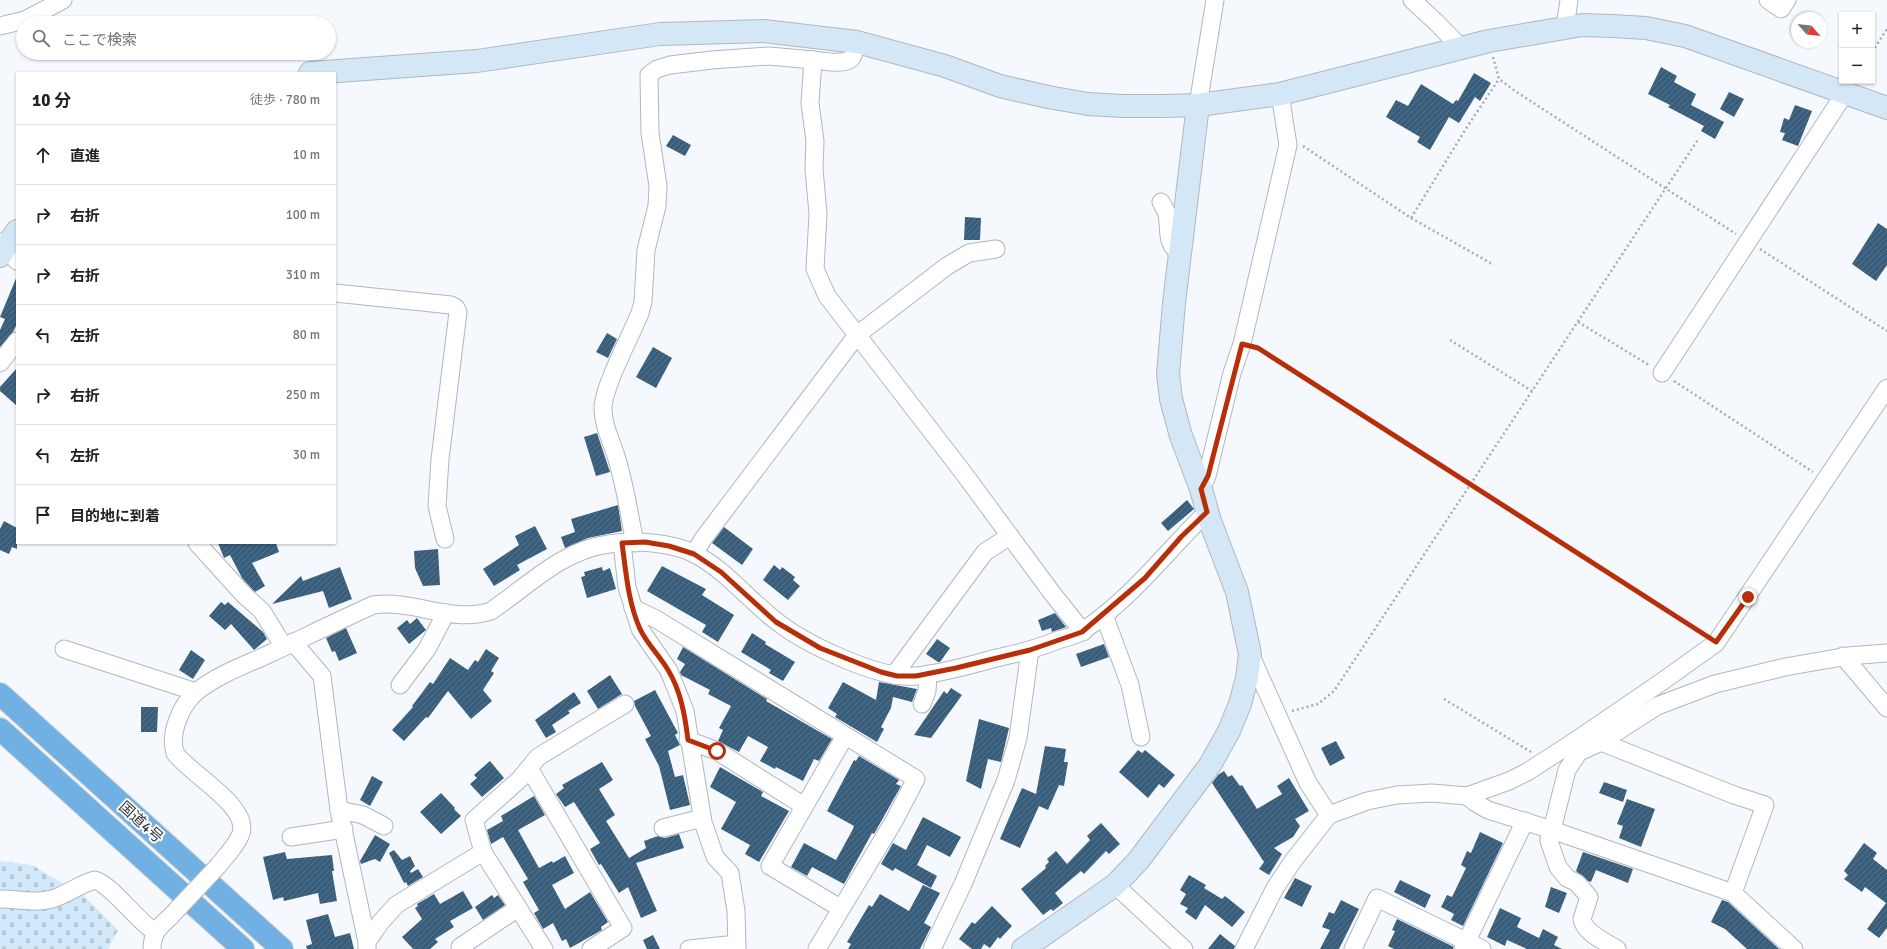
<!DOCTYPE html>
<html lang="ja">
<meta charset="utf-8">
<style>
body{margin:0;font-family:Signika,"Noto Sans JP",sans-serif;background:#f6f6f6;color:#222}
.controls{position:absolute;right:12px;top:12px;display:grid;overflow:hidden;border-radius:0px;box-shadow:0 1px 3px #0004}
.controls button{width:36px;height:36px;display:grid;place-items:center;padding:0;border:0;border-bottom:1px solid #e0e0e0;background:#fff;color:#222;font:20px sans-serif}
.compass{position:absolute;left:1791px;top:12px;width:36px;height:36px;border-radius:50%;background:#fff;box-shadow:0 1px 3px #0004;rotate:117deg}
.stop{position:absolute;width:12px;height:12px;margin:-9px;border:3px solid #b82e08;border-radius:50%;background:#fff}
.stop.end{background:#b82e08;border-color:#fff;box-shadow:0 1px 4px #0008}
.list{margin:0;padding:0;list-style:none}
h2{display:flex;justify-content:space-between;align-items:center;height:52px;margin:0;padding:0 16px;font-size:17px}
h2 small{font-size:13px;font-weight:400;color:#767676}
.list li{display:grid;grid-template-columns:26px 1fr auto;gap:12px;align-items:center;box-sizing:border-box;height:60px;padding:0 16px;border-top:1px solid #e0e0e0}
.list b{display:block;font-size:15px;white-space:nowrap}
.list em{font-size:13px;font-style:normal;color:#767676}
.icon{flex:none;width:22px;height:22px;fill:none;stroke:currentColor;stroke-width:2;stroke-linecap:round;stroke-linejoin:round}
.map{position:relative;flex:none;width:1887px;height:949px;overflow:hidden}
.search{position:absolute;background:#fff;box-shadow:0 1px 3px #0004;left:16px;top:16px;width:320px;height:44px;display:flex;align-items:center;gap:10px;box-sizing:border-box;padding:0 14px;border-radius:22px;color:#767676;font-size:15px}
.panel{position:absolute;background:#fff;box-shadow:0 1px 3px #0004;left:16px;top:72px;width:320px;height:472px;border-radius:0px}
.map>svg:first-child{display:block}
</style>
<div class="map">
<svg width="1887" height="949" viewBox="0 0 1887 949">
<defs>
<pattern id="cemetery-stones" width="16" height="16" patternUnits="userSpaceOnUse"><rect width="16" height="16" fill="#d2e8fb"/><path d="M2 7V4a2 2 0 0 1 4 0v3zM10 15v-3a2 2 0 0 1 4 0v3z" fill="#b5c8d8"/></pattern>
<pattern id="building-hatch" width="6" height="6" patternUnits="userSpaceOnUse"><rect width="6" height="6" fill="#395e7c"/><path d="M-1 1l2-2M0 6l6-6M5 7l2-2" fill="none" stroke="#54728a"/></pattern>
</defs>
<rect width="100%" height="100%" fill="#f5f9fd"/>
<polygon fill="url(#cemetery-stones)" points="0,861 32,865 83,895 118,930 108,949 0,949"/>
<g fill="url(#building-hatch)">
<polygon points="1661,67 1677,76 1674,82 1696,94 1691,105 1724,122 1715,139 1701,131 1704,126 1668,107 1670,105 1648,94"/>
<polygon points="1474,73 1491,83 1480,101 1475,97 1459,123 1449,117 1430,150 1417,142 1420,137 1386,117 1396,100 1408,106 1421,84 1453,104 1456,100 1458,101"/>
<polygon points="1729,92 1744,99 1734,117 1720,109"/>
<polygon points="1795,105 1812,111 1798,146 1782,140 1785,133 1780,132 1784,118 1789,120"/>
<polygon points="673,135 691,145 685,156 666,146"/>
<polygon points="965,217 981,218 980,240 964,240"/>
<polygon points="1878,223 1887,229 1887,265 1876,281 1852,264"/>
<polygon points="17,276 17,324 13,332 0,347 0,330 5,319 0,317"/>
<polygon points="607,333 617,339 608,358 596,352"/>
<polygon points="653,347 672,358 656,388 636,377"/>
<polygon points="17,368 17,406 0,391 0,387"/>
<polygon points="597,433 610,472 596,476 584,437"/>
<polygon points="1187,500 1194,509 1168,531 1161,523"/>
<polygon points="618,505 622,531 588,538 565,548 561,537 575,532 571,519"/>
<polygon points="4,521 17,528 17,549 12,547 9,554 0,550 0,529"/>
<polygon points="535,526 547,549 517,565 520,570 494,586 483,569 519,545 515,536"/>
<polygon points="724,527 753,549 742,565 712,543"/>
<polygon points="218,543 276,543 279,552 252,563 265,586 255,592 252,589 242,578 230,555 224,558"/>
<polygon points="438,549 440,585 423,586 415,568 414,551"/>
<polygon points="774,565 780,570 782,567 795,577 793,580 800,586 788,600 763,580"/>
<polygon points="662,566 706,589 702,595 734,615 718,642 702,632 706,625 647,591"/>
<polygon points="340,567 352,599 329,608 323,591 272,604 301,576 303,581"/>
<polygon points="602,567 603,571 610,568 616,589 587,598 581,577 585,576 584,572"/>
<polygon points="221,602 225,605 228,602 263,632 267,639 254,650 231,624 225,630 209,616"/>
<polygon points="1055,613 1066,627 1052,632 1051,628 1042,631 1038,620"/>
<polygon points="417,618 426,630 409,644 397,628 407,620 410,624"/>
<polygon points="346,628 357,653 339,661 335,651 332,652 326,638"/>
<polygon points="752,633 766,642 765,644 795,662 783,681 769,673 771,670 741,652"/>
<polygon points="937,639 950,648 940,662 938,662 926,654"/>
<polygon points="1104,644 1109,657 1081,667 1076,654"/>
<polygon points="683,647 767,699 766,701 832,739 819,761 814,759 803,781 776,767 775,769 760,761 768,747 748,736 739,752 718,741 723,730 719,728 731,706 708,694 710,690 681,675 680,672 685,664 677,659"/>
<polygon points="486,649 499,658 491,671 494,673 483,690 492,701 471,719 448,691 428,718 426,717 404,741 392,730 413,707 412,706 430,682 433,684 450,658 468,670 475,660 478,662"/>
<polygon points="191,650 205,660 193,679 179,670"/>
<polygon points="610,675 622,694 598,709 587,691"/>
<polygon points="843,682 876,700 879,682 917,689 912,702 893,697 891,708 881,727 884,729 877,742 835,717 837,714 828,708"/>
<polygon points="951,688 962,695 931,738 914,735 944,691 947,694"/>
<polygon points="655,690 678,733 675,735 680,745 668,751 675,777 683,775 690,805 670,810 659,766 645,739 651,736 635,706 634,701"/>
<polygon points="574,692 581,703 568,711 570,713 552,725 556,732 546,738 535,720"/>
<polygon points="141,707 158,707 157,732 141,732"/>
<polygon points="979,719 1009,728 1001,762 988,759 981,789 966,781"/>
<polygon points="1336,741 1345,758 1330,766 1321,748"/>
<polygon points="1045,746 1066,749 1064,762 1068,762 1064,786 1059,785 1048,810 1039,806 1020,848 1000,839 1022,788 1036,794"/>
<polygon points="1138,750 1142,753 1145,750 1175,775 1164,788 1159,784 1148,798 1119,772"/>
<polygon points="859,756 899,780 896,784 901,786 874,834 872,833 844,884 812,867 807,876 791,867 804,843 836,860 853,829 854,826 827,811 854,760 856,761"/>
<polygon points="490,761 504,778 482,797 470,784 477,778 474,775"/>
<polygon points="602,762 613,780 599,789 615,815 606,821 629,858 646,848 644,841 658,836 665,838 679,834 684,848 636,863 657,911 641,918 628,887 619,893 601,864 599,865 590,849 600,843 574,802 565,807 556,794 564,788 562,785"/>
<polygon points="720,767 763,792 761,796 789,811 759,862 745,854 750,845 721,829 736,802 710,787"/>
<polygon points="1224,771 1228,777 1232,775 1240,786 1242,785 1257,809 1282,794 1277,786 1289,778 1309,811 1295,819 1300,826 1293,837 1274,848 1282,854 1269,875 1259,869 1264,862 1212,783 1218,775"/>
<polygon points="372,776 383,782 370,806 360,800"/>
<polygon points="1604,782 1627,790 1623,802 1599,793"/>
<polygon points="441,793 455,808 454,809 461,816 441,834 420,812"/>
<polygon points="534,796 545,815 518,830 539,868 552,861 553,863 565,856 574,873 552,885 565,909 590,892 608,922 601,927 602,930 570,948 566,939 562,941 553,923 543,929 534,913 539,910 523,882 528,879 503,837 491,844 487,830 503,821 501,816"/>
<polygon points="1627,799 1655,809 1641,847 1619,838 1623,826 1617,824"/>
<polygon points="923,817 961,837 950,857 927,845 917,865 937,876 931,888 895,868 893,871 881,864 893,843 906,850"/>
<polygon points="1101,823 1120,844 1109,854 1106,851 1084,874 1081,871 1055,893 1063,903 1053,911 1051,909 1043,915 1021,889 1046,868 1045,866 1049,862 1047,859 1056,851 1067,864 1090,840 1087,836"/>
<polygon points="1480,832 1503,843 1463,926 1451,920 1454,914 1441,907 1447,895 1452,897 1466,868 1461,865 1467,851 1471,853"/>
<polygon points="375,835 390,844 380,862 375,859 361,864 360,861"/>
<polygon points="1864,843 1877,853 1873,859 1887,870 1887,928 1879,938 1867,929 1886,903 1865,887 1862,892 1844,879 1848,875 1844,871"/>
<polygon points="394,850 402,860 410,856 415,866 410,871 411,873 418,869 423,877 408,886 406,882 404,883 389,853"/>
<polygon points="285,852 287,859 332,855 334,871 332,871 337,901 320,904 318,893 284,901 283,897 273,900 263,857"/>
<polygon points="1583,852 1633,869 1628,883 1596,870 1591,882 1588,881 1576,871"/>
<polygon points="1189,875 1206,885 1204,888 1222,899 1225,896 1245,912 1232,927 1205,905 1196,920 1185,912 1188,908 1180,904 1186,894 1180,890"/>
<polygon points="1295,878 1312,886 1302,907 1284,898"/>
<polygon points="1400,880 1431,895 1425,908 1394,892"/>
<polygon points="923,885 940,893 924,923 931,927 920,949 848,949 851,944 847,942 869,905 872,907 880,894 909,911"/>
<polygon points="1551,887 1567,893 1559,913 1545,907"/>
<polygon points="463,891 473,908 450,921 454,927 435,939 438,942 430,949 413,949 402,937 422,919 415,908 418,906 417,904 434,894 440,904"/>
<polygon points="492,895 494,898 498,895 505,905 483,920 475,907"/>
<polygon points="1341,900 1359,909 1339,949 1320,949 1330,930 1322,927 1329,912 1334,914"/>
<polygon points="1722,900 1728,902 1779,949 1747,949 1725,929 1711,922"/>
<polygon points="992,906 1012,926 1000,939 998,937 990,948 984,944 981,949 972,949 959,939 972,922 975,924"/>
<polygon points="1500,908 1521,918 1517,927 1539,938 1543,929 1558,937 1554,945 1562,949 1527,949 1507,940 1505,946 1487,937"/>
<polygon points="328,914 335,937 350,933 354,949 307,949 306,946 312,944 306,920"/>
<polygon points="1397,919 1454,947 1453,949 1394,949 1388,946 1395,931 1392,930"/>
<polygon points="1220,934 1235,946 1234,949 1208,949"/>
<polygon points="653,935 660,949 647,949 643,940"/>
</g>
<g fill="none" stroke-linecap="round" stroke-linejoin="round">
<g stroke="#b0b7be" stroke-width="19">
<g id="street">
<polyline points="1412,0 1437,23 1461,48"/>
<polyline points="1768,0 1781,9 1787,0"/>
<polyline points="0,26 25,20 63,0"/>
<polyline points="1565,28 1569,0"/>
<path d="M857,42C855,47 855,53 852,57C848,66 821,61 813,60L810,103L815,141L814,169L818,214L815,269L827,296L962,471L1052,593L1083,632"/>
<polyline points="1198,105 1215,0"/>
<path d="M1161,202C1163,206 1166,210 1167,214C1170,230 1165,243 1180,254"/>
<polyline points="0,242 17,261"/>
<polyline points="335,293 451,305 456,308 458,312 440,459 437,506 445,539"/>
<polyline points="0,363 17,341"/>
<polyline points="1662,373 1845,93"/>
<polyline points="1201,489 1207,476 1232,373 1242,344 1288,145 1280,94"/>
<polyline points="197,543 245,596 262,611 284,647"/>
<polyline points="622,543 627,587 640,629 669,671 685,711 703,822 715,857 730,873 736,911 737,949"/>
<path d="M635,543C629,514 625,484 616,456C611,440 602,423 603,406C606,381 630,338 640,313L643,302L646,250L657,206L658,186L650,133L649,75L657,69L670,65L712,60L769,56L813,60"/>
<polyline points="694,554 703,539 857,335 947,266 969,253 996,249"/>
<polyline points="633,608 656,619 916,779 894,821 817,949"/>
<polyline points="1104,615 1130,685 1141,737"/>
<polyline points="293,642 322,676 339,810 367,942 367,949"/>
<polyline points="64,649 196,692"/>
<polyline points="1250,654 1308,783 1329,815"/>
<polyline points="1843,656 1887,708"/>
<polyline points="894,675 985,552 1010,536"/>
<polyline points="400,685 427,649 446,613"/>
<polyline points="922,704 927,691 928,674"/>
<polyline points="688,740 717,751 804,806"/>
<polyline points="1601,742 1734,795 1765,805 1733,893"/>
<polyline points="1579,752 1601,742 1657,706 1715,684 1785,667 1848,656 1887,653"/>
<polyline points="529,768 623,928 591,949"/>
<polyline points="1467,796 1476,803 1488,810 1552,830 1733,893 1794,949"/>
<polyline points="339,810 363,815 384,826"/>
<polyline points="663,828 702,818"/>
<path d="M1550,829L1549,841L1558,867L1567,878L1577,883L1589,897L1582,919C1584,933 1606,942 1617,949"/>
<polyline points="1552,830 1567,770 1579,752 1572,743"/>
<polyline points="291,837 344,829"/>
<path d="M218,866C225,857 235,847 240,836C254,808 188,773 175,753C169,733 181,705 196,692C217,675 245,665 269,654C303,638 338,621 373,605C414,599 450,624 491,611C528,586 562,550 609,544C634,540 671,542 695,554C725,570 748,599 775,620C803,643 879,680 916,676C946,673 976,663 1005,656C1025,652 1043,646 1061,639C1069,637 1078,635 1084,630C1132,598 1166,552 1207,512"/>
<polyline points="1115,885 1184,949"/>
<path d="M0,899C18,899 38,904 55,898C69,893 80,884 95,880C113,886 136,920 155,932"/>
<polyline points="840,908 770,866 845,736"/>
<polyline points="367,942 380,923 396,905 483,852"/>
<polyline points="460,947 518,908"/>
<path d="M152,949C152,933 159,927 170,917"/>
<polyline points="544,949 483,852 474,820 520,779 538,757 625,704"/>
<polyline points="689,949 737,944"/>
<polyline points="932,949 963,884 1006,780 1018,738 1030,650"/>
<polyline points="1244,949 1275,888 1293,861 1329,815 1367,801 1397,795 1432,793 1467,796 1509,781 1527,772 1572,743 1660,683 1716,643 1887,388"/>
<polyline points="1353,949 1377,898 1482,949"/>
<polyline points="1463,949 1525,821"/>
</g>
</g>
<g stroke="#b0b7be" stroke-width="24">
<g id="secondary">
<polyline points="310,73 477,61 660,34 764,31 857,42 945,66 1000,86 1048,97 1088,104 1122,106 1164,106 1198,105 1280,94 1489,41 1582,25 1612,26 1646,28 1685,36 1887,108"/>
<polyline points="0,256 17,231"/>
<polyline points="1023,949 1115,885 1138,861 1210,765 1229,731 1240,704 1247,678 1250,654 1237,592 1210,521 1201,489 1181,436 1171,399 1168,374 1174,303 1198,105"/>
</g>
</g>
<g stroke="#d2d3d4" stroke-width="24">
<g id="highway">
<polyline points="0,694 282,949"/>
<polyline points="0,729 243,949"/>
</g>
</g>
<g stroke="#a8abaf" stroke-width="2.5" stroke-dasharray="2 3" stroke-linecap="butt">
<polyline points="1872,52 1887,29"/>
<polyline points="1493,57 1499,79 1515,91 1736,234"/>
<polyline points="1303,146 1411,218 1467,127 1499,79"/>
<polyline points="1411,218 1494,265"/>
<polyline points="1760,249 1887,331"/>
<polyline points="1578,322 1649,365"/>
<polyline points="1450,340 1532,391"/>
<polyline points="1256,347 1702,634"/>
<polyline points="1674,381 1813,472"/>
<polyline points="1444,699 1531,752"/>
<polyline points="1292,711 1318,704 1334,691 1699,138"/>
</g>
<use href="#street" stroke="#fff" stroke-width="17"/>
<use href="#secondary" stroke="#d4e7f7" stroke-width="22"/>
<use href="#highway" stroke="#71b0e3" stroke-width="22"/>
<g stroke="#b0b7be" stroke-width="19" stroke-linecap="butt">
<polyline id="street-bridge" points="170,917 218,866"/>
</g>
<use href="#street-bridge" stroke="#fff" stroke-width="17"/>
</g>
<g fill="none" stroke-linecap="round" stroke-linejoin="round">
<path stroke="#b82e08" stroke-width="5" d="M717,751L688,740C685,716 681,691 668,670C660,656 647,644 640,629C628,602 626,572 622,543L645,542L669,546L694,554L721,572L776,622L820,648L881,672L897,676H916L956,668L1030,650L1082,632L1145,578L1181,537L1207,512L1201,489L1208,476L1242,344L1258,348L1716,642L1748,597"/>
</g>
<g text-anchor="middle" dominant-baseline="central" stroke-width="4" stroke-linejoin="round" paint-order="stroke">
<g font-size="15" fill="#34373a" stroke="#fff">
<text transform="translate(141 822) rotate(42)">国道4号</text>
</g>
</g>
</svg>
<div class="controls">
<button>+</button>
<button>−</button>
</div>
<svg class="compass" viewBox="-18 -18 36 36"><path d="M0-13l5 13h-10z" fill="#e53935"/><path d="M0 13l5-13h-10z" fill="#767676"/></svg>
<div class="stop" style="left:717px;top:751px"></div>
<div class="stop end" style="left:1748px;top:597px"></div>
<div class="search"><svg class="icon" aria-label="search" viewBox="0 0 24 24"><circle cx="10" cy="10" r="6"/><path d="M15 15l6 6"/></svg>ここで検索</div>
<section class="panel">
<h2>10 分<small>徒歩 · 780 m</small></h2>
<ul class="list">
<li><svg class="icon" aria-label="ahead" viewBox="0 0 24 24"><path d="M12 20V5M6 11l6-6 6 6"/></svg><div><b>直進</b></div><em>10 m</em></li>
<li><svg class="icon" aria-label="right" viewBox="0 0 24 24"><path d="M7 20v-9h11M14 6l5 5-5 5"/></svg><div><b>右折</b></div><em>100 m</em></li>
<li><svg class="icon" aria-label="right" viewBox="0 0 24 24"><path d="M7 20v-9h11M14 6l5 5-5 5"/></svg><div><b>右折</b></div><em>310 m</em></li>
<li><svg class="icon" aria-label="left" viewBox="0 0 24 24"><path d="M17 20v-9H6M10 6l-5 5 5 5"/></svg><div><b>左折</b></div><em>80 m</em></li>
<li><svg class="icon" aria-label="right" viewBox="0 0 24 24"><path d="M7 20v-9h11M14 6l5 5-5 5"/></svg><div><b>右折</b></div><em>250 m</em></li>
<li><svg class="icon" aria-label="left" viewBox="0 0 24 24"><path d="M17 20v-9H6M10 6l-5 5 5 5"/></svg><div><b>左折</b></div><em>30 m</em></li>
<li><svg class="icon" aria-label="arrive" viewBox="0 0 24 24"><path d="M6 21V4h12l-3 4 3 4H6"/></svg><div><b>目的地に到着</b></div></li>
</ul>
</section>
</div>
